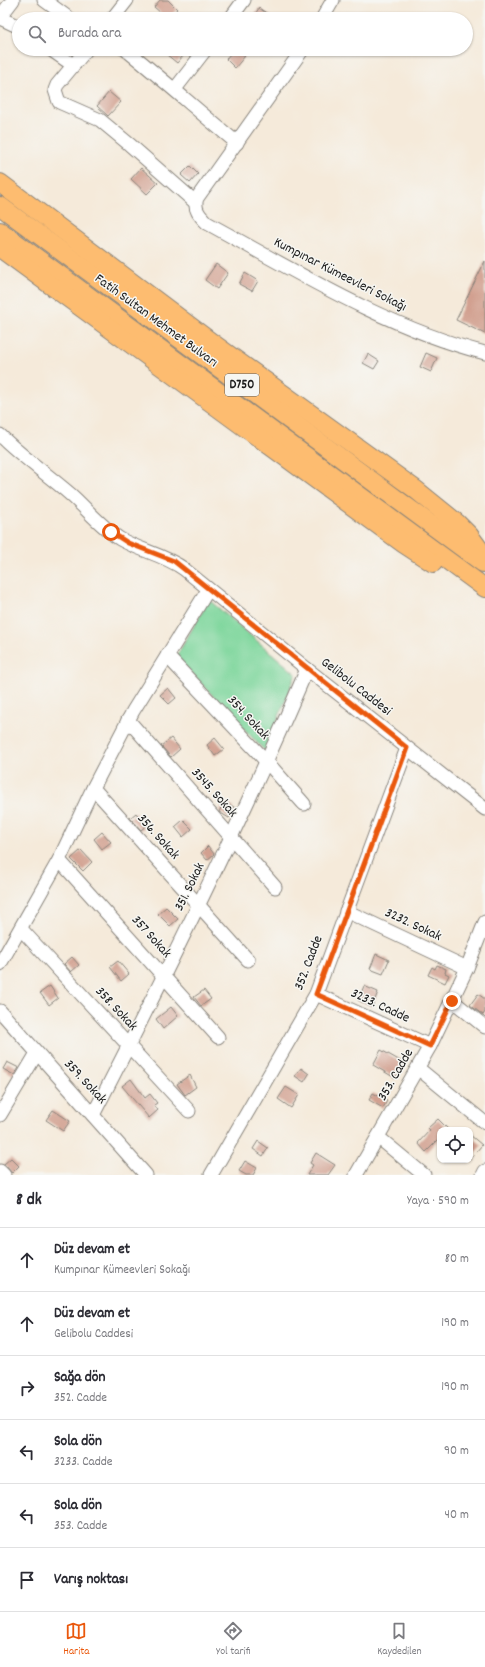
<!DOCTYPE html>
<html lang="tr">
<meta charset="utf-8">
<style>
body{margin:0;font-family:Dekko,sans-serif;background:#f7f7f7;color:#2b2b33}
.controls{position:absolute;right:12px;bottom:12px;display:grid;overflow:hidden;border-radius:8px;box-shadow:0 1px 3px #0004}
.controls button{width:36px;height:36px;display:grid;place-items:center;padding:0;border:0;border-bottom:1px solid #e1e1e2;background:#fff;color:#2b2b33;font:20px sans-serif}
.stop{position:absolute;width:12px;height:12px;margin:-9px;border:3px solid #ea580c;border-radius:50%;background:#fff}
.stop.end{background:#ea580c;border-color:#fff;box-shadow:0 1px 4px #0008}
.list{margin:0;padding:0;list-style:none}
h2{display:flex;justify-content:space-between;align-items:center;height:52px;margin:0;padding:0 16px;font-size:17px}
h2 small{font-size:13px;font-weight:400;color:#7c7c81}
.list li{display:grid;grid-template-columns:26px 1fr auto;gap:12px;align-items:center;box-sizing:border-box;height:64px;padding:0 16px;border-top:1px solid #e1e1e2}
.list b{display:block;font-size:15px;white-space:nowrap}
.list p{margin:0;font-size:13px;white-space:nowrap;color:#7c7c81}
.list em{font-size:13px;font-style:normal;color:#7c7c81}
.icon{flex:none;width:22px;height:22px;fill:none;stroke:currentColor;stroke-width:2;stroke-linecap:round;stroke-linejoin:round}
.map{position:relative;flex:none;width:485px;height:1175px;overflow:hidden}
.search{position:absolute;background:#fff;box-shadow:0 1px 3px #0004;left:12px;right:12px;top:12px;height:44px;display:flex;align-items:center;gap:10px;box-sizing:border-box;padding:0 14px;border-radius:22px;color:#7c7c81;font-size:15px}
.sheet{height:436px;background:#fff}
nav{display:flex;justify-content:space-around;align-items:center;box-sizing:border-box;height:56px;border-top:1px solid #e1e1e2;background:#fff;font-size:11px;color:#7c7c81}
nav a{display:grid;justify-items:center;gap:2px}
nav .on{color:#ea580c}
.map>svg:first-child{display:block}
</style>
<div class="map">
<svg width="485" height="1175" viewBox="0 0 485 1175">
<rect width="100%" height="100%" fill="#f6f6f2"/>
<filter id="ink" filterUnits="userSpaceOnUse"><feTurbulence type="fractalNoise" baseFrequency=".025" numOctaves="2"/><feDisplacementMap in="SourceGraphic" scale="8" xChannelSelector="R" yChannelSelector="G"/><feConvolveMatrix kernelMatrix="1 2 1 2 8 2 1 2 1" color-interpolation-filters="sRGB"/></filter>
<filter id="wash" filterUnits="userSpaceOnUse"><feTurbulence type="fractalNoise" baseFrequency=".012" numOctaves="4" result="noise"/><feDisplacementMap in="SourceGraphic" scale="16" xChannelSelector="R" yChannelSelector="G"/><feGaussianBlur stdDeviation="0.9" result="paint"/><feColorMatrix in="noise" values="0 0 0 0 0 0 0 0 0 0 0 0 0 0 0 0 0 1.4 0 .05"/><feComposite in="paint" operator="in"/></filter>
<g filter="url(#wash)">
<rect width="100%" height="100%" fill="#f5eada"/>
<polygon fill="#7dd69b" stroke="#4c795c" points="209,600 296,674 265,751 176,657"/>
<g id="blocks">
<g fill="#d2a090">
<polygon points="160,0 168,0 177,9 168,19 154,7"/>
<polygon points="259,8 275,19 252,19"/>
<polygon points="160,49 189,49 177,63"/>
<polygon points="234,49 237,49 245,56 235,68 226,59"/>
<polygon points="109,92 121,102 108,116 97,106"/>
<polygon points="190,166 198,174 190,183 181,175"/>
<polygon points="141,168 158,183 147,194 131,179"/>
<polygon points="485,261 485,334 456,320"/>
<polygon points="216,264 228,273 217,289 205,280"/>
<polygon points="245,273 258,281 252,291 239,284"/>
<polygon points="426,353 437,358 431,372 420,367"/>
<polygon points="368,354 379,361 374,369 363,363"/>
<polygon points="168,688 176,698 169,704 160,695"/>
<polygon points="171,738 180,749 171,757 161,746"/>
<polygon points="215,738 224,749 215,756 207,745"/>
<polygon points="224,802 234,807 229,818 219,812"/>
<polygon points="136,813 146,826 141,830 130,818"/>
<polygon points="183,820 192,829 183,837 175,827"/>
<polygon points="102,832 111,842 102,849 94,839"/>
<polygon points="208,846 214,854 207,860 201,853"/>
<polygon points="81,850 92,862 83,871 71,859"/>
<polygon points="166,907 178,919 170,926 158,914"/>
<polygon points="376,954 389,960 383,974 370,969"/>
<polygon points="72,957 79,965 71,972 64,964"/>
<polygon points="118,961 129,974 121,981 110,967"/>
<polygon points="437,965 446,969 445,973 449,975 445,983 428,975 432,967 435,969"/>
<polygon points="50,986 58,998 49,1005 40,993"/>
<polygon points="364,986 378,992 372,1007 358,1000"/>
<polygon points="204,990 211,999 201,1006 194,997"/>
<polygon points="478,994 485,999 485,1012 483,1015 470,1005"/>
<polygon points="171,1007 178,1016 163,1029 156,1019"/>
<polygon points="381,1050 404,1063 395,1078 373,1065"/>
<polygon points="7,1062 19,1068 14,1075 3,1069"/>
<polygon points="301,1068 309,1074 304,1082 295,1076"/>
<polygon points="190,1075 196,1087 185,1095 177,1084"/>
<polygon points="131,1079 145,1098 150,1094 157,1103 154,1105 158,1110 149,1118 122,1086"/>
<polygon points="286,1087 299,1095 291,1108 278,1099"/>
<polygon points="373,1093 387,1101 383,1108 369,1100"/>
<polygon points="53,1110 70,1121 63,1131 46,1120"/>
<polygon points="438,1119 449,1130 440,1130 440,1138 426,1152 418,1143 430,1130 428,1128"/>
<polygon points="470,1135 482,1145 470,1159"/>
<polygon points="258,1141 268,1148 263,1156 253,1149"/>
<polygon points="316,1153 335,1165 328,1175 307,1175 313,1165 310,1163"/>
<polygon points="11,1158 19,1166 12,1173 4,1164"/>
<polygon points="245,1161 257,1168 253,1175 246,1175 239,1171"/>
</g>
</g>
</g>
<g filter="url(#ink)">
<use href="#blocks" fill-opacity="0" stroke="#88837b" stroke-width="1"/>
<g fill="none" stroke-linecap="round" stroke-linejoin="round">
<g stroke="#88837b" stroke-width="15">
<g id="minor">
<polyline points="44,0 70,19"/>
<polyline points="0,17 13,0"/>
<polyline points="0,18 19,27"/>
<polyline points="112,19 127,0"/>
<polyline points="230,19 244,0"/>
<polyline points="322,19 333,0"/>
<polyline points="50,49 73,65"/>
<polyline points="87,49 57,85 55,90 59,102 100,120 129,144 195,202"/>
<path d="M125,49C163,79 199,112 237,143"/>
<path d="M303,49L197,198C193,209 200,216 207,223C297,272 385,327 485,353"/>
<polyline points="175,89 206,49"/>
<path d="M0,435C22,457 47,474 70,494C87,509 101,527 120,539C141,551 165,555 184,569L307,669L485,809"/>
<polyline points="167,656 267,762 304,804"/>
<polyline points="128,720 275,887"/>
<polyline points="93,788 248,960"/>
<polyline points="59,860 218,1037"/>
<polyline points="346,911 467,968"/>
<polyline points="21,929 189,1111"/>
<polyline points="0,964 59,860 93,788 133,711 208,590"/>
<polyline points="316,994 430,1046"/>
<polyline points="453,1001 485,1027"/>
<polyline points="0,1011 146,1175"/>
<polyline points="419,1069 485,1123"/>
<polyline points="0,1115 37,1053"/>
<path d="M93,1115C169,968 242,821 307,669"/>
<polyline points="378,1137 424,1175"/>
<polyline points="0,1171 4,1175"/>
<polyline points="211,1175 316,994 407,748"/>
<polyline points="356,1175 430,1046 467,968 485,922"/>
<polyline points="483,1175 485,1171"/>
</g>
</g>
<g stroke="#88837b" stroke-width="20">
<g id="highway">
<polyline points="0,183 211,342 415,489 457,523 469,535 485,557"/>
<polyline points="0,206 483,563"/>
<polyline points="0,231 485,588"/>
<polyline points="0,248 404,544 433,563"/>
</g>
</g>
<use href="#minor" stroke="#fff" stroke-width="13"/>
<use href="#highway" stroke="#fdbc6f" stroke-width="18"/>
</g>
</g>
<g fill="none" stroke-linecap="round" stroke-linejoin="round" filter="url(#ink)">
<polyline stroke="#ea580c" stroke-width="5" points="111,532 128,543 174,561 407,748 316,994 430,1046 452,1001"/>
</g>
<g text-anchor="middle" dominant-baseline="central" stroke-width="3" stroke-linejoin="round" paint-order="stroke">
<rect fill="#f6f6f2" stroke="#5d5d5c" stroke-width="1" x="225" y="374" width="34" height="22" rx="3"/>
<g font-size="13" font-weight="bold" fill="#1c1c1c">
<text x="242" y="385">D750</text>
</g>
<g font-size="14" fill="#1c1c1c" stroke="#f6f6f2">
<text transform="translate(340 275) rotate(27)">Kumpınar Kümeevleri Sokağı</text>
<text transform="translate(156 321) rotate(36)">Fatih Sultan Mehmet Bulvarı</text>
<text transform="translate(356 687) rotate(38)">Gelibolu Caddesi</text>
<text transform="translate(248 718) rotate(47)">354. Sokak</text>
<text transform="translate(214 793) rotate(48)">3545. Sokak</text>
<text transform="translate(158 837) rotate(48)">356. Sokak</text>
<text transform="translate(190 887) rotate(-64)">351. Sokak</text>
<text transform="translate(413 925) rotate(25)">3232. Sokak</text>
<text transform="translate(151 937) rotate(48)">357 Sokak</text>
<text transform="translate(309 963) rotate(-69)">352. Cadde</text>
<text transform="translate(380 1006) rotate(25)">3233. Cadde</text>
<text transform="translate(116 1009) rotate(47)">358. Sokak</text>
<text transform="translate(396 1075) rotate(-60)">353. Cadde</text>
<text transform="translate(85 1082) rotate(47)">359. Sokak</text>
</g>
</g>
</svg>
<div class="controls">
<button><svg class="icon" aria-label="locate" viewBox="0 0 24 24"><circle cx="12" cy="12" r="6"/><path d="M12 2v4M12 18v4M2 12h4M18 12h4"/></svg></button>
</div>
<div class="stop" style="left:111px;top:532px"></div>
<div class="stop end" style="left:452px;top:1001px"></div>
<div class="search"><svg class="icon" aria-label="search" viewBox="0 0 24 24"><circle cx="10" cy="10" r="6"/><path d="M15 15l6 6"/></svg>Burada ara</div>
</div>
<section class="sheet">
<h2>8 dk<small>Yaya · 590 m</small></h2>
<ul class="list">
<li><svg class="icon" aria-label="ahead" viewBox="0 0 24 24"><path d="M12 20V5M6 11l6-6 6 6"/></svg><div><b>Düz devam et</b><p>Kumpınar Kümeevleri Sokağı</p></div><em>80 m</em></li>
<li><svg class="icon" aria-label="ahead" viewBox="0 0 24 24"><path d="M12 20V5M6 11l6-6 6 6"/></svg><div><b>Düz devam et</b><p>Gelibolu Caddesi</p></div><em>190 m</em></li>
<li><svg class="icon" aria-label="right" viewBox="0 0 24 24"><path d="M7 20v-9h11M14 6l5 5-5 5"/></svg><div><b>Sağa dön</b><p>352. Cadde</p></div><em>190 m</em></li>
<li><svg class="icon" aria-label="left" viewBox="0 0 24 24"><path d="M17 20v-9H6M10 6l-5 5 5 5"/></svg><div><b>Sola dön</b><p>3233. Cadde</p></div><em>90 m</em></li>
<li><svg class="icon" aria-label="left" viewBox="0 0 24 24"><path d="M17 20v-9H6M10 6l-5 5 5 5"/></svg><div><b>Sola dön</b><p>353. Cadde</p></div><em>40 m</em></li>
<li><svg class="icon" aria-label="arrive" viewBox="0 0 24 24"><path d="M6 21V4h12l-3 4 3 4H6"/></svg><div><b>Varış noktası</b></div></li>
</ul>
</section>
<nav>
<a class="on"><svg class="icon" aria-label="map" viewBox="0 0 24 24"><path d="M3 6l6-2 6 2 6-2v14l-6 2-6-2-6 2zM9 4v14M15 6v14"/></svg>Harita</a>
<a><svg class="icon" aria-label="directions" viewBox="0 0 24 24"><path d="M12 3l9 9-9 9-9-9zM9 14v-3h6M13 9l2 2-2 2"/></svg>Yol tarifi</a>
<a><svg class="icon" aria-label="saved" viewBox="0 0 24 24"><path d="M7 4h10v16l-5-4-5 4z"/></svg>Kaydedilen</a>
</nav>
